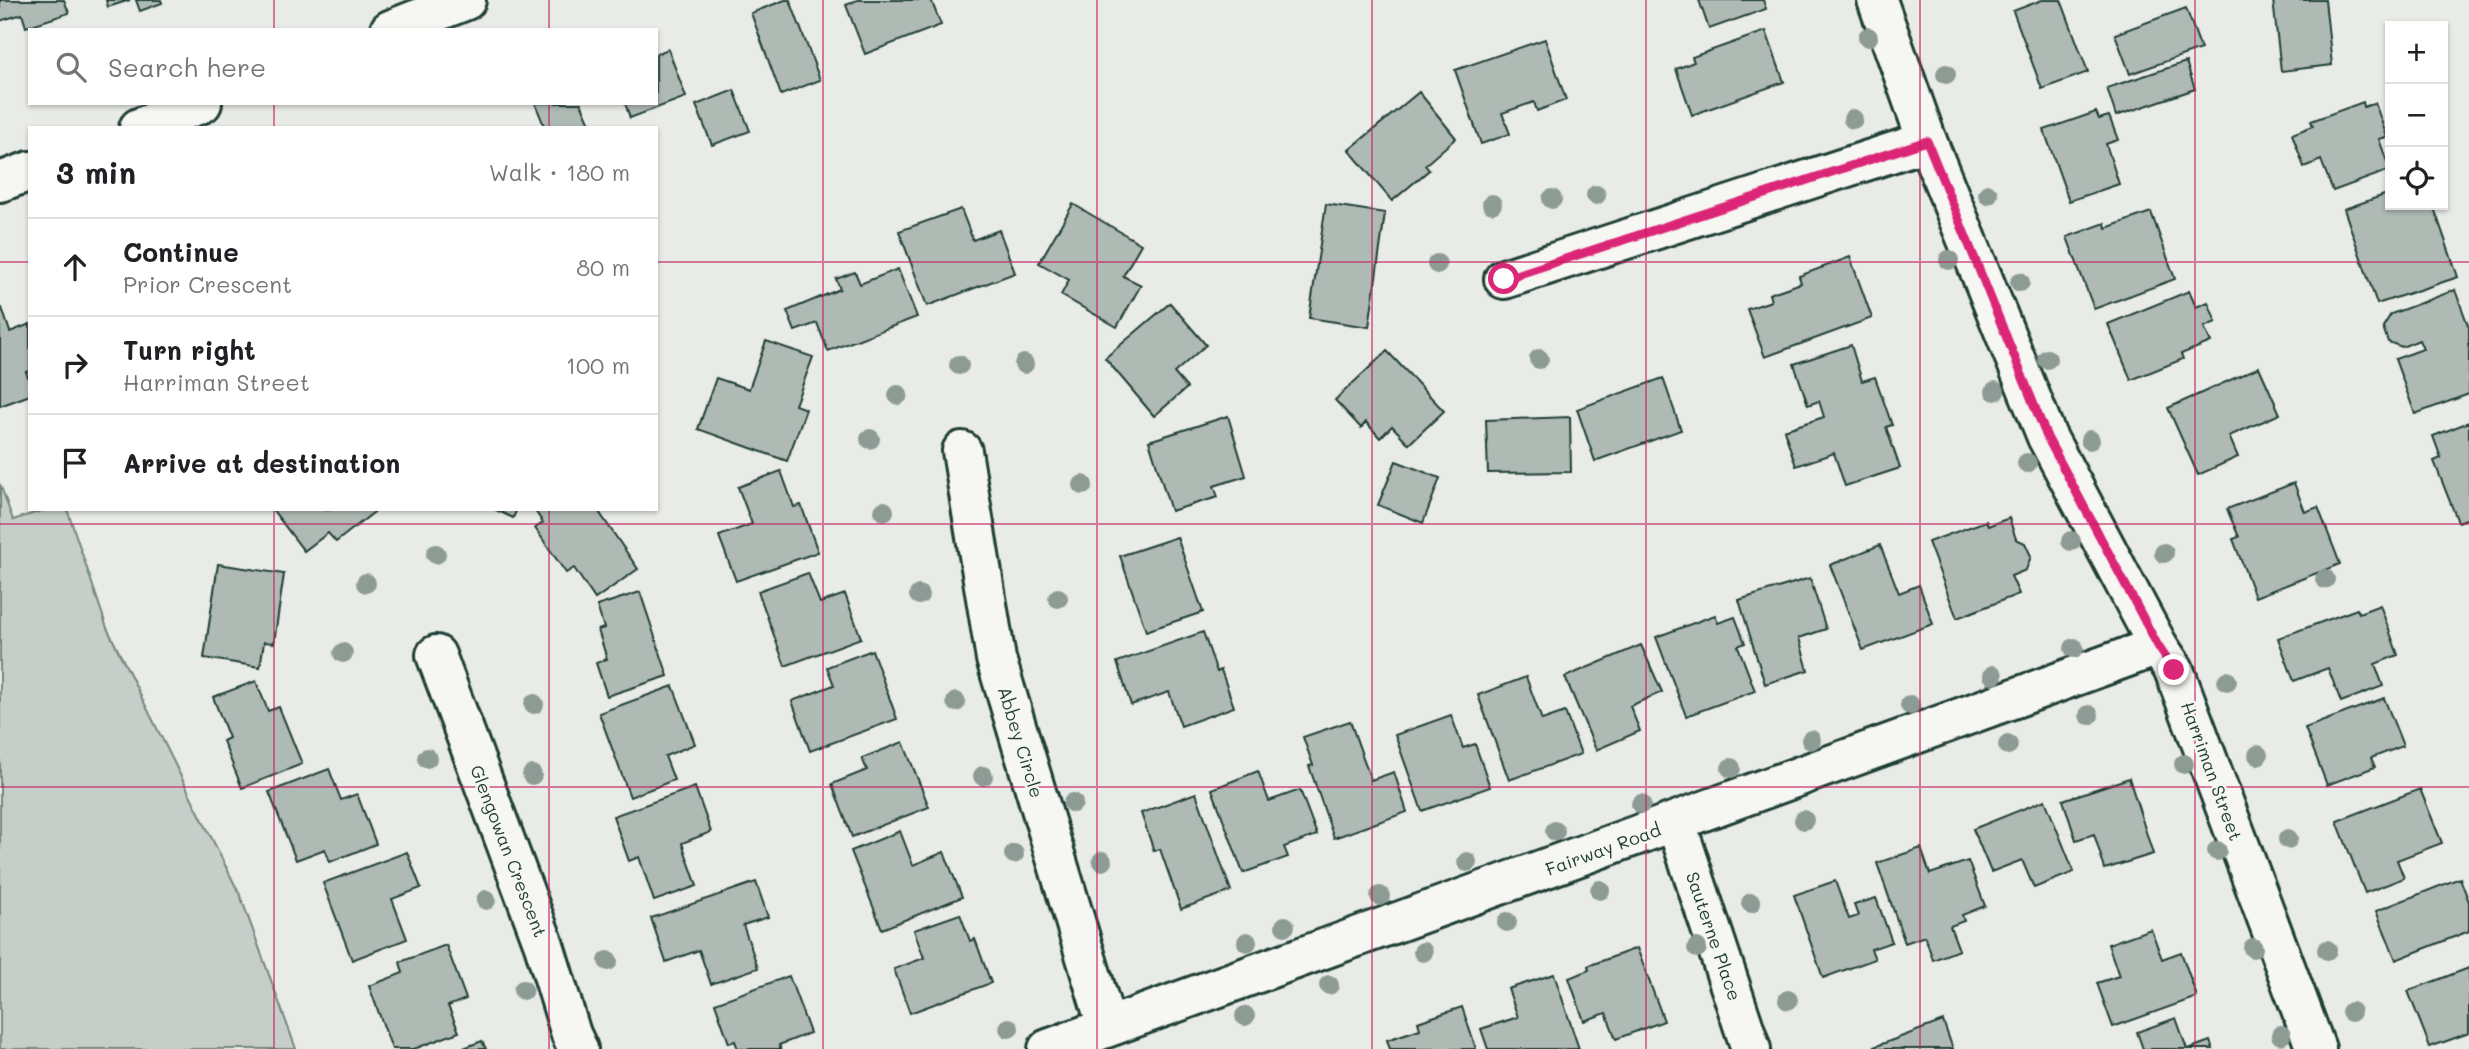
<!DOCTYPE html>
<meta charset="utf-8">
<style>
body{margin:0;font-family:Mali,sans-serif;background:#f2f2f2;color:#202124}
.controls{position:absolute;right:21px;top:21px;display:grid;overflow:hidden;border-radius:0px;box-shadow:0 2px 5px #0004}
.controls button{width:63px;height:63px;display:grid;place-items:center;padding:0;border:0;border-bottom:2px solid #e0e0e0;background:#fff;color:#202124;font:35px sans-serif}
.stop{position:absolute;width:21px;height:21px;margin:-16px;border:5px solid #db2777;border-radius:50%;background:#fff}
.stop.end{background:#db2777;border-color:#fff;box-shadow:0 2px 7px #0008}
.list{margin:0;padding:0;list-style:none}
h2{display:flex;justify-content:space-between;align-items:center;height:91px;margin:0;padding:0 28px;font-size:30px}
h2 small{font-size:23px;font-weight:400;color:#757577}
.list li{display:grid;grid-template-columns:46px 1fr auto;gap:21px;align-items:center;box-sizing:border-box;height:98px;padding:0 28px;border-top:2px solid #e0e0e0}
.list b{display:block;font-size:26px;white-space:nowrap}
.list p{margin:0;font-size:23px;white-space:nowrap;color:#757577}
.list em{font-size:23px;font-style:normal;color:#757577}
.icon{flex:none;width:38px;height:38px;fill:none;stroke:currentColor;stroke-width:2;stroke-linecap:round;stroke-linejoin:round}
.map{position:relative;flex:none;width:2469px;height:1049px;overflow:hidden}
.search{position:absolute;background:#fff;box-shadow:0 2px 5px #0004;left:28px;top:28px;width:630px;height:77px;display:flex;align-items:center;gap:18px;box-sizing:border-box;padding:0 24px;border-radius:0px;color:#757577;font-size:26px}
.panel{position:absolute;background:#fff;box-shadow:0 2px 5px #0004;left:28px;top:126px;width:630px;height:385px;border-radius:0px}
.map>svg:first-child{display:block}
</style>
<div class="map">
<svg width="2469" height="1049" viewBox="0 0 2469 1049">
<rect width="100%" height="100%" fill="#e9ebe7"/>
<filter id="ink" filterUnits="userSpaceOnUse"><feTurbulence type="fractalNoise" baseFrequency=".0143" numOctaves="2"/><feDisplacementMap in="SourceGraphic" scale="14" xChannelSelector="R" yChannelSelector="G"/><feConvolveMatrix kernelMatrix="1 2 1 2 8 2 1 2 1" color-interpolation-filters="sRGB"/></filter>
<g filter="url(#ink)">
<polygon fill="#c7cec9" stroke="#73867e" stroke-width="2" points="0,484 13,520 47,509 67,509 107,628 240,895 296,1049 0,1049"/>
<g fill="#b0bab5" stroke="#1f3d34" stroke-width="2">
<polygon points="0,0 64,0 69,13 26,27 22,14 0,21"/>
<polygon points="106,0 130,0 108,7"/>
<polygon points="136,0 161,0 162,3 140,11"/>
<polygon points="785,0 790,0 820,80 781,95 751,13"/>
<polygon points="857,0 931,0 941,25 865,54 846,5"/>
<polygon points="1699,0 1763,0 1766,9 1709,29"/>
<polygon points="2042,0 2061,0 2088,72 2042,89 2013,11"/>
<polygon points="2273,0 2325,0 2332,65 2281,71"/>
<polygon points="2186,8 2201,49 2130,74 2115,34"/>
<polygon points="1766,31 1784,82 1692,115 1676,69 1694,62 1692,57"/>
<polygon points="1545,39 1566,100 1537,111 1534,102 1502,113 1510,134 1481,144 1455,70"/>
<polygon points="668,49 686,97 630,118 625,103 656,103 656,54"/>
<polygon points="2186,62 2195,89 2116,116 2107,88"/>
<polygon points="734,90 750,131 712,145 696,105"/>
<polygon points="1419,92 1456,138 1425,165 1429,170 1392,201 1349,150"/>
<polygon points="2363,102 2364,107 2375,103 2387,137 2379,139 2390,170 2333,191 2321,160 2304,167 2292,134 2313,126 2311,121"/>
<polygon points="535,103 581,103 592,128 545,128"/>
<polygon points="2096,112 2099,119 2109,116 2118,140 2106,144 2119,184 2069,201 2044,130"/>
<polygon points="2390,193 2390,205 2433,205 2458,277 2377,304 2344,209"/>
<polygon points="1073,204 1141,244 1123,276 1141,285 1117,327 1061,295 1069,280 1039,263"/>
<polygon points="1326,204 1385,213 1369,327 1309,318"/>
<polygon points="961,209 973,240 999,230 1015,273 927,306 899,231"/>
<polygon points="2151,212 2175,279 2094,309 2067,237 2105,223 2106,228"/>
<polygon points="1850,257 1872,318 1765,357 1747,309 1771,301 1769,294 1801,283 1799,276"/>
<polygon points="898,269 917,317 828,351 817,323 795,331 787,311 840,289 836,279 855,272 860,284"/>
<polygon points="2455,290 2469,328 2469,394 2415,414 2395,359 2423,349 2419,340 2402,347 2388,342 2383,327 2391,314"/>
<polygon points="2189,291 2196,307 2208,302 2216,322 2204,327 2211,342 2181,354 2183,359 2131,380 2108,324"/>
<polygon points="1170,303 1206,345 1174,373 1187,388 1154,416 1105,358"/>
<polygon points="0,308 2,308 10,332 30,324 30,371 26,372 30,382 30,395 0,406"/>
<polygon points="766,341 813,357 795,405 806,409 787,461 698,429 716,378 749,389"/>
<polygon points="1851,345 1862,381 1875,377 1892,425 1886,427 1900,468 1845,486 1834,453 1796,466 1784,430 1824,417 1819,401 1808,405 1794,364"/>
<polygon points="1387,351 1444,411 1409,444 1392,426 1380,438 1366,422 1361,428 1335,400"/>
<polygon points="2259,367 2280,414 2229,436 2238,457 2198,475 2168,408"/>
<polygon points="1663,378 1681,430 1595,461 1577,409"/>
<polygon points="1228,416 1246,476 1214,486 1218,497 1171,511 1149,441"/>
<polygon points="1570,417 1571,472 1488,473 1486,420"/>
<polygon points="2469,422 2469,518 2458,522 2434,461 2441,458 2433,436"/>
<polygon points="1396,461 1440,478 1423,523 1378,505"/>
<polygon points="781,471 794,507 801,505 818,552 736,581 719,536 752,524 738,487"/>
<polygon points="2294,483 2305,512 2318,507 2340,564 2255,597 2233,539 2239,537 2227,509"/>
<polygon points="272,509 378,509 336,542 328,533 304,551"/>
<polygon points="494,509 517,509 513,518"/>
<polygon points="534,509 597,509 638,569 595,599 574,568 566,573 535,528 543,523"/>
<polygon points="2009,518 2016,539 2025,543 2031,556 2026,570 2011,576 2019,594 1957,618 1928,542 1986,521 1988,526"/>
<polygon points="1177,537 1203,612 1146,631 1120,556"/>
<polygon points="1880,545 1899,593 1919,585 1933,624 1863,650 1830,565"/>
<polygon points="218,564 284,574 274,643 264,642 260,667 204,658"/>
<polygon points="808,573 820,603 845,594 861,638 785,666 758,591"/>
<polygon points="1810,578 1826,629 1799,638 1808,670 1765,684 1739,600"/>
<polygon points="640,592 668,676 607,696 596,663 607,659 598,630 604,628 597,606"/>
<polygon points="2380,605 2398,655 2375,664 2383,686 2341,702 2328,668 2294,681 2278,638 2357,609 2359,613"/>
<polygon points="1715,615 1718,623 1735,617 1745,643 1738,646 1755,691 1686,716 1656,637"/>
<polygon points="1203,632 1217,672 1221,670 1234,707 1181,726 1169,692 1131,705 1117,662"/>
<polygon points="1641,645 1662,692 1630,706 1640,731 1596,750 1565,677"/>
<polygon points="872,650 897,719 810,751 792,701 834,685 827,667"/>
<polygon points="1526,677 1542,720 1565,712 1581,754 1509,780 1478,695"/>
<polygon points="256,681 268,711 279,707 302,764 242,788 223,741 229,738 213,697"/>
<polygon points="673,686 695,744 665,756 674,780 630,797 599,713"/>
<polygon points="2384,698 2403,746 2371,758 2375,767 2327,785 2305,728"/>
<polygon points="1451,715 1463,748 1475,744 1490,787 1422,811 1395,735"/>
<polygon points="1350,721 1371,780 1394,772 1407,812 1334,838 1309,766 1313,765 1303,737"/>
<polygon points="903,742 929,807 852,837 832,784 867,770 862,758"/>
<polygon points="329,769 341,800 357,794 376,844 330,862 325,849 296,860 269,792"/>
<polygon points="1258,771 1269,801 1300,790 1317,835 1284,847 1288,857 1243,873 1212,789"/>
<polygon points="2129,778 2153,854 2105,869 2094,834 2076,840 2063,800"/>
<polygon points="695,787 711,832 682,843 697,886 654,901 639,857 629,861 613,816"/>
<polygon points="2420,789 2442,843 2397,860 2404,878 2365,893 2337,821"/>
<polygon points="1196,793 1231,891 1181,909 1160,849 1154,851 1141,813"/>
<polygon points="2045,800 2074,872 2034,888 2022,860 1991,872 1973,829"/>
<polygon points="900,831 913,865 944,852 962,897 882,929 851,851"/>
<polygon points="1921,848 1930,874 1968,861 1985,906 1962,915 1964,921 1950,926 1959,950 1933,960 1925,936 1905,943 1877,863"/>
<polygon points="407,852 421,888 392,899 407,939 352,960 323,883"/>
<polygon points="2460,878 2469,902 2469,931 2396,960 2376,911"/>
<polygon points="1835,881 1849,919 1858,916 1854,905 1876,898 1892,942 1871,949 1875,959 1823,978 1794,895"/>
<polygon points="756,882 768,917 743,925 758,968 711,984 699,950 666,962 651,918"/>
<polygon points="960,914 970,941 975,939 991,983 910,1013 894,969 924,958 914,930"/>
<polygon points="2151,929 2162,959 2181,952 2197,997 2113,1027 2097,983 2119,976 2108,944"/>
<polygon points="446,945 466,999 448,1006 459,1032 414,1049 392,1049 369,986 403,973 400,962"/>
<polygon points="1637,948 1664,1021 1616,1039 1606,1013 1584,1021 1569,978 1589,970 1588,966"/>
<polygon points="2469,968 2469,1033 2430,1047 2408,991"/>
<polygon points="1554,974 1579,1049 1488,1049 1481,1029 1518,1017 1508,989"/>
<polygon points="789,976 810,1033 779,1045 781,1049 738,1049 735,1041 729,1043 715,1003"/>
<polygon points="1462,1007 1476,1049 1390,1049 1387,1040 1420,1029 1418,1022"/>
<polygon points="2176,1018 2187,1049 2143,1049 2137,1032"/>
<polygon points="1943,1021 1953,1049 1874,1049 1874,1047"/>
<polygon points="482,1041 486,1049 461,1049"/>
<polygon points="2210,1041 2213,1049 2188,1049"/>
</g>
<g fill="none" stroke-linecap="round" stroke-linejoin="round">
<g stroke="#1f3d34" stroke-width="44">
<g id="minor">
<polyline points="1877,0 1927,141 2047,437 2158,646 2174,670 2316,1049"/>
<polyline points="1504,279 1927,141"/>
<polyline points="962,451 996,659 1107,1027"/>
<polyline points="436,655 544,945 571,1034 578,1049"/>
<polyline points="1676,823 1751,1049"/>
<polyline points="1048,1049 2158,646"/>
</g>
</g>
<g stroke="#1f3d34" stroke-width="44">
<g id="major">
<polyline points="390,30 466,0"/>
<polyline points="139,128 202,103"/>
<polyline points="0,182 30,171"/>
</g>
</g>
<use href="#minor" stroke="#f6f6f2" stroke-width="38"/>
<use href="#major" stroke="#f6f6f2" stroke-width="38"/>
</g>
<g fill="#8d9b95">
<circle cx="1868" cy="37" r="10"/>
<circle cx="1946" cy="74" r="10"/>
<circle cx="1853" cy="119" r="10"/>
<circle cx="1988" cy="194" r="10"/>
<circle cx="1596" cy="195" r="10"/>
<circle cx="1552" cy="199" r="10"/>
<circle cx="1492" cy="204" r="10"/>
<circle cx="1949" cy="260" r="10"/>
<circle cx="1437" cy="264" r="10"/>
<circle cx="2020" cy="282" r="10"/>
<circle cx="1539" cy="359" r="10"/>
<circle cx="2047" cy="359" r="10"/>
<circle cx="1024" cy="364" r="10"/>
<circle cx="959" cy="365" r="10"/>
<circle cx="1995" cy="391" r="10"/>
<circle cx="898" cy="395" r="10"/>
<circle cx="870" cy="439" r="10"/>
<circle cx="2090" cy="440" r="10"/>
<circle cx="2027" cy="463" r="10"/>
<circle cx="1083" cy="485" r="10"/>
<circle cx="884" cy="511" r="10"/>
<circle cx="2071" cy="541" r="10"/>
<circle cx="2164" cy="553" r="10"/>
<circle cx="436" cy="554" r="10"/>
<circle cx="2325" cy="579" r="10"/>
<circle cx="366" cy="583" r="10"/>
<circle cx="919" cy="595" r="10"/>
<circle cx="1058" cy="598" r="10"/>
<circle cx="2074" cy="648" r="10"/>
<circle cx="343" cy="653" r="10"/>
<circle cx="1993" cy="675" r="10"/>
<circle cx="2227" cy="681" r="10"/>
<circle cx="956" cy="702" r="10"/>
<circle cx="534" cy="704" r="10"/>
<circle cx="1910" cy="705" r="10"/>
<circle cx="2089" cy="715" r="10"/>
<circle cx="1811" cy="740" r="10"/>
<circle cx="2008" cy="745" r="10"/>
<circle cx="2258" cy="755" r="10"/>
<circle cx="427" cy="758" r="10"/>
<circle cx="2184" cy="764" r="10"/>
<circle cx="1731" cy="768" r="10"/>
<circle cx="532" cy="775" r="10"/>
<circle cx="983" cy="776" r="10"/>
<circle cx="1073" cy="803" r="10"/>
<circle cx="1641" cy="804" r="10"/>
<circle cx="1804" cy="820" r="10"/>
<circle cx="1555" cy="831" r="10"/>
<circle cx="2288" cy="839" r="10"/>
<circle cx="2217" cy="851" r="10"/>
<circle cx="1014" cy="854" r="10"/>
<circle cx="1102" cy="861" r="10"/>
<circle cx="1467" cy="862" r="10"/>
<circle cx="1600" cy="890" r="10"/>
<circle cx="1380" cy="896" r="10"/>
<circle cx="486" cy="900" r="10"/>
<circle cx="1751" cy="903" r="10"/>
<circle cx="1507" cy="922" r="10"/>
<circle cx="1285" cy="926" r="10"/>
<circle cx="1247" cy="942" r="10"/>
<circle cx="1697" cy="948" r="10"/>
<circle cx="2253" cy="948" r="10"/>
<circle cx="2327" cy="950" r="10"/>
<circle cx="1423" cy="952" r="10"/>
<circle cx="608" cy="961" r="10"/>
<circle cx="1329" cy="985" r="10"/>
<circle cx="523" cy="990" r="10"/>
<circle cx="1788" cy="1000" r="10"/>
<circle cx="2351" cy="1012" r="10"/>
<circle cx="1245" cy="1016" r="10"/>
<circle cx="1009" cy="1028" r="10"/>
<circle cx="2281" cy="1035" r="10"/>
</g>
</g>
<g fill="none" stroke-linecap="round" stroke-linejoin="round" filter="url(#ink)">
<polyline stroke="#db2777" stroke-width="9" points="1504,279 1927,141 2047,437 2158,646 2174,670"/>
</g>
<path fill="none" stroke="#c2185b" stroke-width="2" stroke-opacity="0.55" d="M274,0V30M549,0V30M823,0V1049M1097,0V1049M1372,0V1049M1646,0V1049M1920,0V1049M2195,0V1049M274,103V128M549,103V128M0,262H30M656,262H2469M274,509V1049M549,509V1049M0,524H2469M0,787H2469"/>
<g text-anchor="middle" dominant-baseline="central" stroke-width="5" stroke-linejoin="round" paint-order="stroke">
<g font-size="18" fill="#1f3d34" stroke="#f6f6f2">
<text transform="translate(1021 742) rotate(73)">Abbey Circle</text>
<text transform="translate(2212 771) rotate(70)">Harriman Street</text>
<text transform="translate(1603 849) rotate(-20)">Fairway Road</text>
<text transform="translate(509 851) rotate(69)">Glengowan Crescent</text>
<text transform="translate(1714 936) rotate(71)">Sauterne Place</text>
</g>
</g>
</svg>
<div class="controls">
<button>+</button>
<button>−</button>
<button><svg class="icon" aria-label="locate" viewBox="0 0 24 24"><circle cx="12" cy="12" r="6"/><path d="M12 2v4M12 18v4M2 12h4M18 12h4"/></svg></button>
</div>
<div class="stop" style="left:1504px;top:279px"></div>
<div class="stop end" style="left:2174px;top:670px"></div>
<div class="search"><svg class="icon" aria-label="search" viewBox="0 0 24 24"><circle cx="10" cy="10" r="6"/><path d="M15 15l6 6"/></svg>Search here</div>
<section class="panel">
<h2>3 min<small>Walk · 180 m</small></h2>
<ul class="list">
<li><svg class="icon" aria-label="ahead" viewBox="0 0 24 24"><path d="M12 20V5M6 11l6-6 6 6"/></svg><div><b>Continue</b><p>Prior Crescent</p></div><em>80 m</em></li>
<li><svg class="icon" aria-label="right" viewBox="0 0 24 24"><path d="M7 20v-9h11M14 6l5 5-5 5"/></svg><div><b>Turn right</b><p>Harriman Street</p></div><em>100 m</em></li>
<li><svg class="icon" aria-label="arrive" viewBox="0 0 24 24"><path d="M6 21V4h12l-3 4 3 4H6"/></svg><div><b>Arrive at destination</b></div></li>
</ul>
</section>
</div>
